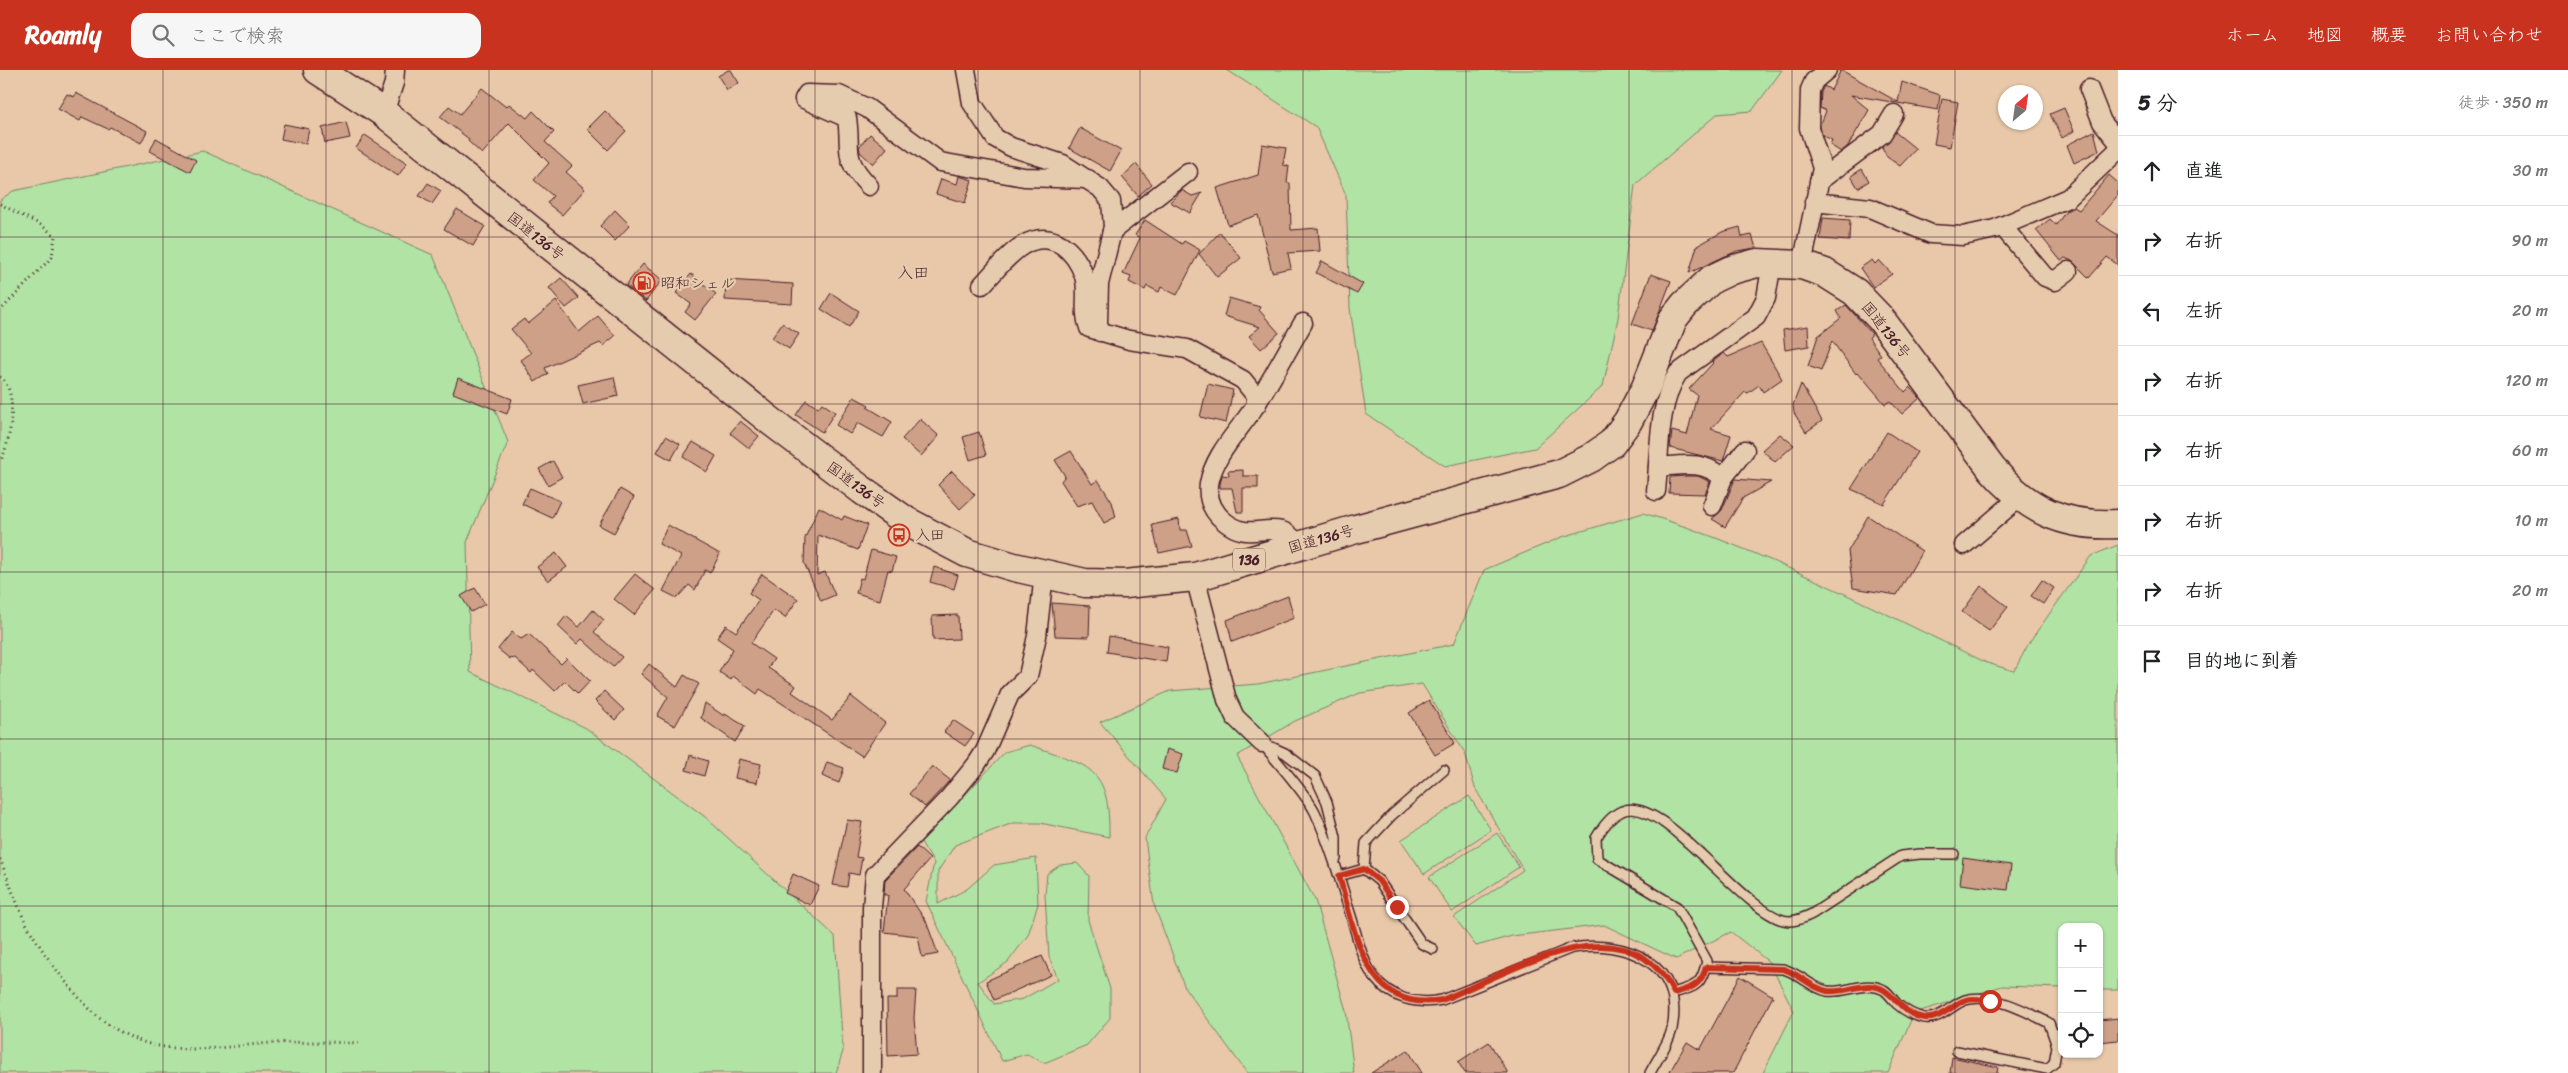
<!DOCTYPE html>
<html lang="ja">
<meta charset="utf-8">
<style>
body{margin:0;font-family:Sriracha,"Klee One",sans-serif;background:#f6f6f6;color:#202124}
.controls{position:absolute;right:15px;bottom:15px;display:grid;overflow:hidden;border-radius:10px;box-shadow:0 1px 4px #0004}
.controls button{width:45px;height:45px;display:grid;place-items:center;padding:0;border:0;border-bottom:1px solid #e0e0e0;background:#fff;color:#202124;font:25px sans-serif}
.compass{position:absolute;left:1998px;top:15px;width:45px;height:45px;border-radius:50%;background:#fff;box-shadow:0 1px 4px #0004;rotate:29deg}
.stop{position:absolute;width:15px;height:15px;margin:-11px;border:4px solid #c8321e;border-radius:50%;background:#fff}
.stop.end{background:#c8321e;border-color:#fff;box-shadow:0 1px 5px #0008}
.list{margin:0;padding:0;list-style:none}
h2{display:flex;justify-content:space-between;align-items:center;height:65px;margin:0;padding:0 20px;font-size:21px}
h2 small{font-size:16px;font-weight:400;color:#757577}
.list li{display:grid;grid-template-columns:32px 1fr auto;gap:15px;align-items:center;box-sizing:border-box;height:70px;padding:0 20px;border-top:1px solid #e0e0e0}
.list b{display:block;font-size:19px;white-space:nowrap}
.list em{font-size:16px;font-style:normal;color:#757577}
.icon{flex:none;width:28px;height:28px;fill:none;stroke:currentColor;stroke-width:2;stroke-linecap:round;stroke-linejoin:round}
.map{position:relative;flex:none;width:2118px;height:1003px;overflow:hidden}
header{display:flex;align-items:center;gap:30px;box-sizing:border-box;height:70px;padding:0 25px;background:#c8321e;color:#fff}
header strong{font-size:24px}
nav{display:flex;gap:28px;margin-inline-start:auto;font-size:18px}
.search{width:350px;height:45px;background:#f6f6f6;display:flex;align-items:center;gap:12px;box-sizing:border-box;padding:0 18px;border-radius:15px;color:#757577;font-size:19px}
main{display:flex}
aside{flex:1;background:#fff}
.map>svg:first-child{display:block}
</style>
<header>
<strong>Roamly</strong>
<div class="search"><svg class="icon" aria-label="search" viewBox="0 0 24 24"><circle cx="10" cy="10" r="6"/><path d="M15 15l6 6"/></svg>ここで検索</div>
<nav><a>ホーム</a><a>地図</a><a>概要</a><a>お問い合わせ</a></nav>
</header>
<main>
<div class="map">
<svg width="2118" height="1003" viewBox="0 0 2118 1003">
<rect width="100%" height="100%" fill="#e8c8a9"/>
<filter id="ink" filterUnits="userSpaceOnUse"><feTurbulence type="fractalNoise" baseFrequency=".02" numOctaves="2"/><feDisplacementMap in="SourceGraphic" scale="10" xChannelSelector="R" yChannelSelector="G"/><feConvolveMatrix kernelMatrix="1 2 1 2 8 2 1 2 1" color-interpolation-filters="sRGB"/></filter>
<g filter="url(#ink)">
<g fill="#b0e3a4" stroke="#7d8168">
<polygon points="1227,0 1782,0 1752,41 1717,44 1635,115 1618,248 1603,316 1535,378 1445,396 1366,344 1350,238 1346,125 1316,57"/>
<polygon points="203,81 433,185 508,372 467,472 470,602 586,658 704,746 835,866 843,981 836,1003 0,1003 0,130 13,121"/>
<path d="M1643,443C1763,479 1874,539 1987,593L2014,601L2030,571L2091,486L2118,475V920H2099V857H2062V918L2002,916L1914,943L1888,1003H1763L1794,941L1769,892L1731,862L1676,889L1604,855L1512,866L1476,876L1454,847L1523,800L1475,718L1465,683L1422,614L1360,623L1295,651L1237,686L1315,830L1346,941L1354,1003H1247L1185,918L1154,835L1145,768L1166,729L1100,652L1170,621L1258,614L1454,574L1484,500L1562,467Z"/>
<path d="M1030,675C1091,696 1110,697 1109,767L1040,753H1013L955,775L938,801V834L967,819L994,795L1036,788L1038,834L1028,865L1008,892L978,912L994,934L1023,929L1058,909L1049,887L1045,825L1047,804L1060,795L1077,793L1089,806L1088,850L1110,919V948L1087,975L1044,993L1027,984L1002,991L926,831L934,793L921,772L1005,682Z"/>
<polygon points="1469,726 1491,760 1424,804 1401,770"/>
<polygon points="1497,763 1519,797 1452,842 1429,807"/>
</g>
<g fill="#cda087" stroke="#4a1f2b">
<polygon points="728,0 731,0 739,13 727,20 718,6"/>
<polygon points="1841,0 1898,32 1902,12 1940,25 1938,40 1851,25 1869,40 1848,76 1841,82 1830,75 1832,70 1822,65 1820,56 1826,41 1820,38 1821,22 1824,16 1831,20"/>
<polygon points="482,18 506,37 509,34 527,48 533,41 554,62 545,72 572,96 566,102 585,119 562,145 547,133 553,126 534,110 549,93 509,53 482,84 468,71 469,69 440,47 449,36 460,44"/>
<polygon points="76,23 147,61 141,73 110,57 108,59 82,47 80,51 58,39 67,24 74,27"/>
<polygon points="1942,29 1958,32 1950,77 1934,74"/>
<polygon points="2064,38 2074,61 2062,68 2050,44"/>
<polygon points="605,41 626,61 608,80 587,59"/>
<polygon points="346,52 350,68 325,73 322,58"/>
<polygon points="284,54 309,59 306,74 281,69"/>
<polygon points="1080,58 1121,81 1110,101 1069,78"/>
<polygon points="2094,61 2099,81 2074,93 2067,75"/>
<polygon points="1895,62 1916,79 1900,96 1887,87 1882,77"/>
<polygon points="870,64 887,78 873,94 860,82 859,77"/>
<polygon points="365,65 407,93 398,106 356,78"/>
<polygon points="156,68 196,90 190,102 150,81"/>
<polygon points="1262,74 1286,78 1283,95 1289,96 1287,113 1290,113 1291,160 1318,158 1320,181 1288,183 1291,198 1272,202 1258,145 1228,155 1217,118 1258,105"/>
<polygon points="1136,94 1152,114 1138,126 1122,107"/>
<polygon points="1862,99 1869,111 1858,118 1851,106"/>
<polygon points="2109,105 2118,113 2118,125 2096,151 2118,165 2118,195 2107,187 2089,208 2072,191 2065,188 2061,191 2036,160 2050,149 2056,155 2066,141 2074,137 2079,140"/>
<polygon points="959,106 972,110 965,133 936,124 941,109 957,114"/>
<polygon points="428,113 441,121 432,134 419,126"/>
<polygon points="1182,120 1192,126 1202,123 1190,143 1170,132"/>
<polygon points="457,139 485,156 473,176 444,159"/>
<polygon points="615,140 630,155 615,171 600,156"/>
<polygon points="1823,148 1850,150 1849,171 1820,169"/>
<polygon points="1145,150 1182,174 1184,171 1200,180 1177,225 1161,217 1159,222 1147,216 1145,220 1129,212 1131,207 1123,204 1140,168 1135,165"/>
<polygon points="1740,157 1742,167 1752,165 1756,178 1737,181 1689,203 1697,176 1722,162"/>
<polygon points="1220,162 1241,188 1217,207 1199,184"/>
<polygon points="1872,190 1875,194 1879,190 1892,204 1873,217 1860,198"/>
<polygon points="1322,191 1363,214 1357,224 1316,203"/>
<polygon points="643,194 662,210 646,231 626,215"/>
<polygon points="691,204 716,224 695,250 685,242 691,234 676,223"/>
<polygon points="1651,204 1671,211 1652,261 1632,254"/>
<polygon points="561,208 579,228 566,238 549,218"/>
<polygon points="726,210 793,214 792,234 725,230"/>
<polygon points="831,223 859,241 849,257 821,239"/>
<polygon points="1229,228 1260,237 1259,240 1279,263 1261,279 1249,266 1260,257 1224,246"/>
<polygon points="556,231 579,262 598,246 615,266 603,276 600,273 545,298 548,304 535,312 521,290 531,283 511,259 524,249 528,254"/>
<polygon points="1846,235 1872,264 1869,268 1881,285 1877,288 1905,322 1910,317 1920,328 1902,344 1890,331 1885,334 1858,302 1856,304 1832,271 1821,301 1808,296 1818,266 1841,248 1837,241"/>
<polygon points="782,253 799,264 789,279 772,268"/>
<polygon points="1808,256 1809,276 1785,280 1783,260"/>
<polygon points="1761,273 1782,309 1763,322 1759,315 1748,323 1745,322 1711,359 1731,365 1723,391 1670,378 1672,361 1687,365 1697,325 1689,319 1713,293 1712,292 1724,283 1728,287"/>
<polygon points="614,307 618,326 583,334 578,315"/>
<polygon points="458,308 512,329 507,344 453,323"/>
<polygon points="1208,314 1233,320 1226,353 1200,347"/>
<polygon points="1801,314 1822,351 1806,362 1794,343 1793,335"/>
<polygon points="854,327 869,335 867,337 892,352 883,367 858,353 850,364 836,355"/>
<polygon points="806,330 818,338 822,333 835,342 822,362 796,345"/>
<polygon points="920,349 939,366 921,386 902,369"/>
<polygon points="740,351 759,366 749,378 730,363"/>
<polygon points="979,362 986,385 970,390 963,367"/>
<polygon points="1887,362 1917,382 1884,434 1851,419"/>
<polygon points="1780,364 1794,375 1775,392 1762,380"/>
<polygon points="666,366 680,374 671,390 657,382"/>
<polygon points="693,372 716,386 707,402 683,387"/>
<polygon points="1071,381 1092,414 1098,410 1112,432 1116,447 1104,453 1092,431 1077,436 1061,411 1065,406 1055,390"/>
<polygon points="553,391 562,407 548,415 539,399"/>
<polygon points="1243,400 1243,406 1258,406 1258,418 1243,418 1243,442 1237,442 1232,418 1220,418 1220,414 1222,405 1229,406 1228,401"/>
<polygon points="952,401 975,425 960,439 938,415"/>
<polygon points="1686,406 1698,406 1710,412 1705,424 1669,423 1670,407"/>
<polygon points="1735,409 1771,412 1743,428 1725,457 1712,449 1722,440"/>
<polygon points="530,418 560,431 552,448 522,434"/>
<polygon points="620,419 634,427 614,463 599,455"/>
<polygon points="819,437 842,450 844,446 867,455 858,480 818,465 817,505 825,502 835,525 821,531 804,493 805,468"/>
<polygon points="1868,446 1922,481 1897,525 1853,518 1848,481"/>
<polygon points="1179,449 1180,460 1187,460 1192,476 1159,483 1152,455"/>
<polygon points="668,455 720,484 710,503 705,500 695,520 689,515 677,528 663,521 681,486 659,474"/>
<polygon points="871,480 896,487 892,501 888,500 880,530 856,523 860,508 863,509"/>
<polygon points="556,483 567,497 548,511 537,497"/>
<polygon points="934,497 958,505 954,519 930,512"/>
<polygon points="635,504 655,520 634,545 614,529"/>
<polygon points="762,504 798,529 785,548 774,540 751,573 774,589 768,598 796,616 792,622 832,650 851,626 885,653 862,686 760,619 757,624 733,606 731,610 719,602 733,579 717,568 726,555 736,562 759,530 749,523"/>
<polygon points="2042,510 2054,518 2043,534 2031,526"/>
<polygon points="1981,516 2008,537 1989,561 1962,542"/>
<polygon points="475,518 485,534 471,542 461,526"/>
<polygon points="1288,526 1294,548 1232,572 1227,550"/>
<polygon points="1052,533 1090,536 1089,567 1055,566"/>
<polygon points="593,540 604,550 594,562 622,587 613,597 582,569 577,574 558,556 566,546 579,557"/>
<polygon points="958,545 959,569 933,570 932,546"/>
<polygon points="512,562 521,569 529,564 561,594 567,588 590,611 578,624 565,611 555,621 533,600 531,603 515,588 510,589 498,579"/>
<polygon points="1109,566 1168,577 1166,592 1107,582"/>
<polygon points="649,594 677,617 684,605 699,614 675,656 657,646 668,627 641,604"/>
<polygon points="604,621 624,640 615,650 595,631"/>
<polygon points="1429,630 1455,673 1435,685 1409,643"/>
<polygon points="705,633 724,646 725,644 745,656 735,672 701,648"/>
<polygon points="953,650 974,664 965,676 944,662"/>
<polygon points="1167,679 1183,684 1177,703 1162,699"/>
<polygon points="690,685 708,691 704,706 686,700"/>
<polygon points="739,689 761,694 757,713 735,708"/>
<polygon points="827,692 844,698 839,713 822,706"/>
<polygon points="932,696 950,710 925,737 909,724"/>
<polygon points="847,750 862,752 856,787 862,788 859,805 849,803 847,817 833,815"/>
<polygon points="917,777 930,789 904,819 926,851 938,884 922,887 918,866 884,862 888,825 884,825 885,810"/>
<polygon points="1963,788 2011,795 2008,820 1960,814"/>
<polygon points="793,804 819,816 810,835 785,823"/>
<polygon points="1042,886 1051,905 994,930 986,911"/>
<polygon points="1740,906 1773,926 1733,1003 1669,1003 1687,972 1700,980"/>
<polygon points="897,920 916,920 914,948 917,984 888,986 887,929 897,929"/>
<polygon points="2118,948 2118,970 2099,972 2099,950"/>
<polygon points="1489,972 1508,1003 1465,1003 1458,992"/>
<polygon points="1408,980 1422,1003 1371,1003"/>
<polygon points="1952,987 1998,997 1997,1003 1950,1003"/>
</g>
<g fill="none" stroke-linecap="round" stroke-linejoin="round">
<g stroke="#4a1f2b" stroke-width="12">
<g id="lane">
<path d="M1262,673C1276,691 1306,723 1315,742C1330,775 1340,809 1350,843C1357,864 1361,890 1374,907C1391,929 1417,935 1442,930L1572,878C1627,869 1685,894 1672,959C1669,973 1657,989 1650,1003"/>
<polyline points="1265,674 1285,683 1315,706 1327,732 1336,767 1336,789"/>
<polyline points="1364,799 1379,811 1422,874 1433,879"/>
<polyline points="1339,806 1364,799 1366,773 1392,745 1444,700"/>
<path d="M1706,897L1783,899C1799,903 1810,917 1827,921C1845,924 1865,910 1884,920C1889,923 1893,930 1897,934C1904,940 1915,946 1924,948C1939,951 1953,934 1965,930C1990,922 2028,942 2049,953L2057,976L2054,993L2047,999L1957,981"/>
<path d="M1673,923C1697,916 1701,916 1707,891L1677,837L1597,789L1596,768C1602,758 1610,746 1622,741C1662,723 1739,838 1783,850C1793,853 1803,848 1812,844L1901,786L1920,784H1954"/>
</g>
</g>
<g stroke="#4a1f2b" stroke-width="21">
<g id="street">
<polyline points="966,0 972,33 995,68 1011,77 1063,94 1100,118 1111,131 1113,157 1099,214 1098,252 1100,262"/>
<polyline points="2089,19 2102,52 2118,72"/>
<polyline points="384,43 394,13 395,0"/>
<polyline points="1819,111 1882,64 1894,44"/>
<path d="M869,116C841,87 852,82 847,48L804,29L807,24L839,25L867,38L940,92L1024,107L1088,109"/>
<polyline points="1814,132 1870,138 1931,164 1963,166 1995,159 2068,128 2118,80"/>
<polyline points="2002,156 2045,207 2055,211 2068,201"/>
<polyline points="1112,161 1188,102"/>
<polyline points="1802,195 1822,98 1809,58 1810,20 1814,11 1827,0"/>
<path d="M982,215C1003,193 1029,154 1062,175C1072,182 1080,194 1084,206C1089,222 1082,240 1089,258L1129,270L1187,279L1243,310L1255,325L1257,334"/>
<path d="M1658,397C1683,395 1703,390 1723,408"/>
<path d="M1656,421C1660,384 1657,335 1678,303L1756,247L1766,228L1772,193"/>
<polyline points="1712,436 1723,408 1745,380"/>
<path d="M1299,475C1294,470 1289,463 1282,461C1260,456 1247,470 1224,451C1212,441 1207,429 1209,414C1214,384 1240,360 1255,336C1272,309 1287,281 1303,253"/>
<polyline points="1964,475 2020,427"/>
<polyline points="1195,507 1227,630 1235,647 1262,673"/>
<polyline points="872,1003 872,837 875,805 949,728 976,695 985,681 1010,624 1028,606 1037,566 1044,504"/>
</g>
</g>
<g stroke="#4a1f2b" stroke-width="31">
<path id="highway" d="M318,0L384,43L772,352L862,420L906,451L967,483L1014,497L1085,513L1125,514L1195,507L1356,459L1559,404L1591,388L1612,373L1628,351L1646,317L1673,249L1685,234L1712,209L1731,200L1757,193L1802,195L1825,203L1855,222L1880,248L1992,399C2028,440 2063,457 2118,454"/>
</g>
<g stroke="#4a1f2b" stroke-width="3" stroke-dasharray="1 4" stroke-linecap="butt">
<polyline points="0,134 41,155 55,166 52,187 0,241"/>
<path d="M0,307C20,320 10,375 0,392"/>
<path d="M0,789C8,809 15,830 24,849C38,877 71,922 94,943C108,957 135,971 154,975C186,982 217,978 249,975C285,971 322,972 359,973"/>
</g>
<use href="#lane" stroke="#e6ccae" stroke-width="9"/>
<use href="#street" stroke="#e6ccae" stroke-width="18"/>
<use href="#highway" stroke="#e6ccae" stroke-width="28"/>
</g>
</g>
<g fill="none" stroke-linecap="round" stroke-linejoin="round" filter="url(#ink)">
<path stroke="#c8321e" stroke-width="6" d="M1397,837L1379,811L1364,799L1339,806C1356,862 1364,944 1442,930C1510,903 1627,827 1674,923C1691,918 1701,916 1706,897L1783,899C1799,903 1810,918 1827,921C1846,924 1867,909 1884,920C1899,930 1905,946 1925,948C1939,950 1952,936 1963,931C1972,927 1981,930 1990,931"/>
</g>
<path fill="none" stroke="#4a1f2b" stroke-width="1" stroke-opacity="0.55" d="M163,0V1003M326,0V1003M489,0V1003M652,0V1003M815,0V1003M978,0V1003M1140,0V1003M1303,0V1003M1466,0V1003M1629,0V1003M1792,0V1003M1955,0V1003M0,167H2118M0,334H2118M0,502H2118M0,669H2118M0,836H2118"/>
<defs>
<g id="fuel-ring" transform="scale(1.125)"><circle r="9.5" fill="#e6ccae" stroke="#c8321e" stroke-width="1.5"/><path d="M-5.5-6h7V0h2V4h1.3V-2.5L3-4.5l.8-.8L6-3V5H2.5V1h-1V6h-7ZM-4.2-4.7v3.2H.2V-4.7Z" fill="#c8321e"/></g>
<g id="bus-ring" transform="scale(1.125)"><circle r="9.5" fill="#e6ccae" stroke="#c8321e" stroke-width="1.5"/><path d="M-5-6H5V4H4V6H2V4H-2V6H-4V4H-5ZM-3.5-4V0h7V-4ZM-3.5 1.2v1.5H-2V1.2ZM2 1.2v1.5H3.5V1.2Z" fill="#c8321e"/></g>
</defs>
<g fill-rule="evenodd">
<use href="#fuel-ring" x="644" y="213"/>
<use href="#bus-ring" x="899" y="465"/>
</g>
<g text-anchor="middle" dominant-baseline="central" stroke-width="4.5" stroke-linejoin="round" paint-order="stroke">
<rect fill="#e6ccae" stroke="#795352" stroke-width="1" x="1233" y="478.5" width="32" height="23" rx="4"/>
<g font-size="14" font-weight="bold" fill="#4a1f2b">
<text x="1249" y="490">136</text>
</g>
<g font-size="15" fill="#4a1f2b" stroke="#e6ccae">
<text transform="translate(536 166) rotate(38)">国道136号</text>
<text transform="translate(1886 260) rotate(51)">国道136号</text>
<text transform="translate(856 415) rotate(36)">国道136号</text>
<text transform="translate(1321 469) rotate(-16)">国道136号</text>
</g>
<g font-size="15" fill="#4a1f2b" stroke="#e6ccae" text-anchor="start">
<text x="660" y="213">昭和シェル</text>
<text x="915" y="465">入田</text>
</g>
<g font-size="16" fill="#4a1f2b" stroke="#e6ccae">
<text x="913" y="202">入田</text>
</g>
</g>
</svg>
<div class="controls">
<button>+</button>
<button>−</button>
<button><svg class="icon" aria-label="locate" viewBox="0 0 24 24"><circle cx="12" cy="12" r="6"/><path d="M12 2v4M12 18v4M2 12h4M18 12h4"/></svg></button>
</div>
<svg class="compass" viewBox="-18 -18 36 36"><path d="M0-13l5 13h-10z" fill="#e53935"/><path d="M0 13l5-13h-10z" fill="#757577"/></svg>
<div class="stop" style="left:1990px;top:931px"></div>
<div class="stop end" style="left:1397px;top:837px"></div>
</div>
<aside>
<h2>5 分<small>徒歩 · 350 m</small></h2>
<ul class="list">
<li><svg class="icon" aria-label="ahead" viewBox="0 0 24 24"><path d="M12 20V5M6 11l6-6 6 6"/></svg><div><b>直進</b></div><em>30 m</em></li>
<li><svg class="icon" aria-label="right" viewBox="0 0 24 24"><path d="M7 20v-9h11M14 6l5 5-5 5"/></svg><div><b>右折</b></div><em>90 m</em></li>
<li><svg class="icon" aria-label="left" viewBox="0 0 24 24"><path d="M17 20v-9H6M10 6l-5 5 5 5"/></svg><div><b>左折</b></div><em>20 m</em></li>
<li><svg class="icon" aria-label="right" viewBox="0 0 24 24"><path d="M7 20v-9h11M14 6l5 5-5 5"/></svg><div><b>右折</b></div><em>120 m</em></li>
<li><svg class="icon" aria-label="right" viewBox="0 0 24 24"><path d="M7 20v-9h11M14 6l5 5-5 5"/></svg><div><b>右折</b></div><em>60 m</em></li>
<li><svg class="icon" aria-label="right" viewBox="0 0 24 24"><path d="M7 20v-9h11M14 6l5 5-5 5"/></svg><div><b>右折</b></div><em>10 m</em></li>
<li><svg class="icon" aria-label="right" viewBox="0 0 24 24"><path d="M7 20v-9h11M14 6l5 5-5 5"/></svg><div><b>右折</b></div><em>20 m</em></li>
<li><svg class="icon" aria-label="arrive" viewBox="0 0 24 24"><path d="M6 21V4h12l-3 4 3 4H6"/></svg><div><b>目的地に到着</b></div></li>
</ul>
</aside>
</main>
